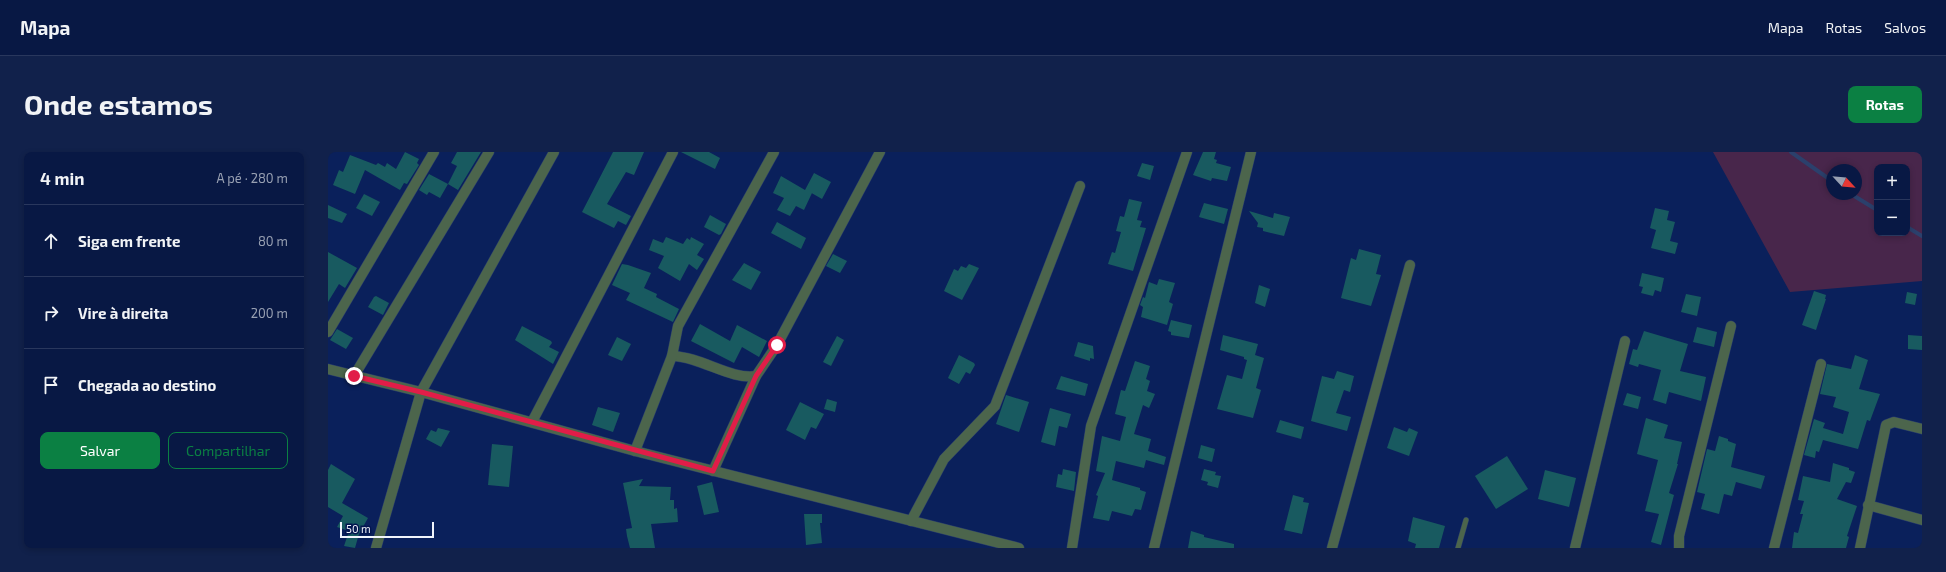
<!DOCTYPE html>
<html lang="pt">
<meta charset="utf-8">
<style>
body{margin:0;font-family:"Exo 2",sans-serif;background:#11214b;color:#f1f3f6}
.controls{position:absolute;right:12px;top:12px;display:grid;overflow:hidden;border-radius:8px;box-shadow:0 2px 6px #0003}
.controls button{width:36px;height:36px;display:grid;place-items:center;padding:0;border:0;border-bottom:1px solid #29375d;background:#081844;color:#f1f3f6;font:20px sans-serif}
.compass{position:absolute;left:1498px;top:12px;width:36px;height:36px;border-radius:50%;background:#081844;box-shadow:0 2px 6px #0003;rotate:116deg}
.scale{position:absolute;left:12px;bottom:10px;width:94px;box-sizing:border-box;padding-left:4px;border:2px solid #f1f5fc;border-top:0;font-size:11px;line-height:14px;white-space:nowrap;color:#f1f5fc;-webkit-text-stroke:3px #03154f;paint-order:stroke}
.stop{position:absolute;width:12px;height:12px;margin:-9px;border:3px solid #e11d48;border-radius:50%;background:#fff}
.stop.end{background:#e11d48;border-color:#fff;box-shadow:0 1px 4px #0008}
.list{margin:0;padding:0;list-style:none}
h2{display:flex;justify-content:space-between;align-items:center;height:52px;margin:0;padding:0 16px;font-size:17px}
h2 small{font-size:13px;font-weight:400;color:#98a0b2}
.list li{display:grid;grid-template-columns:26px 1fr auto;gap:12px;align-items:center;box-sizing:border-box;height:72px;padding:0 16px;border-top:1px solid #29375d}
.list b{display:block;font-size:15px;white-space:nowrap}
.list em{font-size:13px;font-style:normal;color:#98a0b2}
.actions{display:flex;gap:8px;padding:12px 16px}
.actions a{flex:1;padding:9px 0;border:1px solid #0b8043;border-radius:8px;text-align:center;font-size:14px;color:#0b8043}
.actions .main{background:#0b8043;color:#fff}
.icon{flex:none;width:22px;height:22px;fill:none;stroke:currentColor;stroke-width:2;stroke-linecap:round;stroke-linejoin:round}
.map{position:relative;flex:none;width:1594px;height:396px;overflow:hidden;border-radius:8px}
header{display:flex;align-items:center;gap:24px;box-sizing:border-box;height:56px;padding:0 20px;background:#081844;border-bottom:1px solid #29375d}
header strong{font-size:19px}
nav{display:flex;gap:22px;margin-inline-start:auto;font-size:14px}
.intro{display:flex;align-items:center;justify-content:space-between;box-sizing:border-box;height:96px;padding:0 24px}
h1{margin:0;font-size:28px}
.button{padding:10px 18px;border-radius:8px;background:#0b8043;color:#fff;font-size:14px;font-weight:700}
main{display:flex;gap:24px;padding:0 24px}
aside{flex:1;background:#081844;border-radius:8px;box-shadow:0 2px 6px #0003}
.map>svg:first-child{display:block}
</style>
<header>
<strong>Mapa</strong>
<nav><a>Mapa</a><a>Rotas</a><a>Salvos</a></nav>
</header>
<div class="intro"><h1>Onde estamos</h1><a class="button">Rotas</a></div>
<main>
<aside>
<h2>4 min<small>A pé · 280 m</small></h2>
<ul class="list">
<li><svg class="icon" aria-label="ahead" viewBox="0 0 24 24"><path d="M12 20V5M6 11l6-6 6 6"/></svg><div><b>Siga em frente</b></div><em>80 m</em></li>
<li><svg class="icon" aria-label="right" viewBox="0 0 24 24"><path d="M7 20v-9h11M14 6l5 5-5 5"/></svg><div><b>Vire à direita</b></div><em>200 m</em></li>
<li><svg class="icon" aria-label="arrive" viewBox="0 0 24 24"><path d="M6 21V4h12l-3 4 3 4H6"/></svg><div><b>Chegada ao destino</b></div></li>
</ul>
<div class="actions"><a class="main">Salvar</a><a>Compartilhar</a></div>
</aside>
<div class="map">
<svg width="1594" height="396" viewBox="0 0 1594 396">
<rect width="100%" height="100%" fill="#0a205b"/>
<path fill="#48264b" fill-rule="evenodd" d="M1385,0H1594V129L1462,140ZM1549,15H1579V81H1549ZM1504,18H1528V42H1504Z"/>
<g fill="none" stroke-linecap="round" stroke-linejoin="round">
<g stroke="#2b406c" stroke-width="4">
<polyline points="1463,0 1504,29"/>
<polyline points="1523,42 1549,58"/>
<polyline points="1579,75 1594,84"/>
</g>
</g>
<g fill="#185a60">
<polygon points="77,0 91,7 89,11 91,13 79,32 76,31 72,38 37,18 27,42 5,33 11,18 15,20 22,3 48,13 50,11 57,15 59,11 68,17"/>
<polygon points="129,0 153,0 130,38 120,32 112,46 101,40 99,43 91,38 101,22 120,32 129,14 123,11"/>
<polygon points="285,0 316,0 306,23 298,20 279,52 303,64 298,73 290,69 286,76 254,60"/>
<polygon points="353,0 381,0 392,6 387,17"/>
<polygon points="875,0 888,0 886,7 889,8 888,11 903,15 899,29 884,26 883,29 865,23"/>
<polygon points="814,11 826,14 822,28 809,24"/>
<polygon points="486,21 503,30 494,47 480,39 484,41 476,58 468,54 462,64 449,58 456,46 445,41 453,24 477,38"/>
<polygon points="36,42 52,50 44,64 28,56"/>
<polygon points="801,47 814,50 809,68 814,69 812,75 818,76 805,119 780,112 784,100 787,101 793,80 788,79 792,64 796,65"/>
<polygon points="876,51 900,57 896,72 871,65"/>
<polygon points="0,53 19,62 14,71 0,66"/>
<polygon points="1327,56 1341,59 1339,68 1347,70 1342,89 1350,91 1347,102 1323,96 1328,78 1322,76"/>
<polygon points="921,59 945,66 946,61 962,65 956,84 935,79 935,76 929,75 930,71"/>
<polygon points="382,63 398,72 393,82 391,83 376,75"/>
<polygon points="449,70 478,86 473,97 443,81"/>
<polygon points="338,85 355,92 359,86 362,88 363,85 376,92 369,103 376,107 369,118 361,112 352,129 330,116 336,104 321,98 325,87 335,91"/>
<polygon points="1031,97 1053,103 1048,122 1053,123 1043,154 1013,146 1023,106 1028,108"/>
<polygon points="0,100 29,116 17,136 11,132 0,150"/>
<polygon points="505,102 519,109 512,121 498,114"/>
<polygon points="416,111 433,120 423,138 404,128"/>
<polygon points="294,112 300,113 323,121 316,136 329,142 328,145 351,157 345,170 298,148 302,141 284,133"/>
<polygon points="641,112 651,116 634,148 616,139 626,117 630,119 633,114 638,116"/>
<polygon points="1314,121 1336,126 1333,140 1327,138 1325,144 1313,141 1315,135 1311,134"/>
<polygon points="831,127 847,131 841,150 845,152 839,173 813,165 815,155 812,153 815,145 817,146 821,130 829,133"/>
<polygon points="931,133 942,137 937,155 927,151"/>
<polygon points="1486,139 1498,143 1497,147 1498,147 1488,178 1474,173"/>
<polygon points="1579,140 1589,142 1587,153 1577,151"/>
<polygon points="1358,142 1373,145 1369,164 1353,160"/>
<polygon points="48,144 61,151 55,163 40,155 46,145"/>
<polygon points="843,168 864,173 861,186 843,183 843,180 840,179"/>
<polygon points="372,172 402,189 409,173 439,189 431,205 414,195 406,211 363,189"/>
<polygon points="194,174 223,189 224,191 221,195 231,200 225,212 187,188"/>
<polygon points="1369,175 1389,180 1386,195 1365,190"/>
<polygon points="9,177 25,186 18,197 2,188"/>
<polygon points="1316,179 1360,192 1352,219 1378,225 1373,249 1341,240 1338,252 1325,248 1333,218 1311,212 1310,215 1301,212 1305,197 1309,198"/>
<polygon points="895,183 930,192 927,203 936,206 928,236 933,238 925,266 889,257 899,223 914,227 919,208 916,207 916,205 892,198"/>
<polygon points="1580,183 1594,184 1594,198 1580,197"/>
<polygon points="509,184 516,188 503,214 495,210"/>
<polygon points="289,185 303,192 294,209 280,203"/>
<polygon points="750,190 765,194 766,207 762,206 762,209 746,204"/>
<polygon points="631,203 646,211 647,213 642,222 638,220 631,232 620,226"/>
<polygon points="1527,203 1540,208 1531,237 1552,242 1542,269 1539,268 1530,297 1495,288 1491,300 1488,299 1487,306 1476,303 1486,267 1497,271 1495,276 1515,282 1521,260 1505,255 1508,245 1492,242 1499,212 1523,217"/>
<polygon points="807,209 822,214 818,227 822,229 819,239 827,242 821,256 815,253 806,282 823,287 820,299 838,305 836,313 818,308 816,316 788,309 784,328 812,336 812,338 818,340 813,358 807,357 804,364 784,359 781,369 765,366 770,344 768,343 777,321 768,319 774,284 792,289 798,265 787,262 793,238 797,239"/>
<polygon points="1009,219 1026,224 1022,240 1016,238 1008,261 1023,265 1019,279 983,269 994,224 1006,227"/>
<polygon points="733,224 760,232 757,244 728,237"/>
<polygon points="1299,241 1313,245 1310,257 1295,253"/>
<polygon points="678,243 701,250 691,280 668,272"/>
<polygon points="499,247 509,250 507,260 496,257"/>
<polygon points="472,250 496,262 488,277 483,275 477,288 458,278"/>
<polygon points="270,255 292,261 285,280 264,273"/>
<polygon points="722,256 743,262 739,276 731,274 727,294 713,290"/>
<polygon points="1318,266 1340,273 1336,286 1354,290 1349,312 1350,312 1341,341 1346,343 1333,393 1323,390 1331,362 1317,359 1330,308 1309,302"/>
<polygon points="952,268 976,275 973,287 948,280"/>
<polygon points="1066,275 1079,280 1081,276 1090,280 1081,304 1059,296"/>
<polygon points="110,276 122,279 113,295 98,287 103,278 108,280"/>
<polygon points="1391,284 1400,287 1400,289 1408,292 1403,315 1437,324 1433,337 1408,330 1404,344 1396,342 1391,362 1373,357 1377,342 1369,340 1379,297 1387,299"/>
<polygon points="164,292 185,294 181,335 160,333"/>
<polygon points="873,293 887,297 884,310 870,306"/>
<polygon points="1179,304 1200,337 1168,357 1147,324"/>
<polygon points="1505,311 1521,316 1521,318 1527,320 1523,331 1518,330 1509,347 1529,354 1519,384 1521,385 1518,396 1464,396 1466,380 1470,381 1475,362 1472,362 1476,349 1470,348 1475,324 1502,330"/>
<polygon points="3,312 27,327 14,351 40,366 31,382 27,396 16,394 21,379 9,375 15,364 0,355 0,318"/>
<polygon points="735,317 748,320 746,339 728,335 730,322 734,323"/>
<polygon points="876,317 888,320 887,323 893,324 890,336 879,333 880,330 873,328"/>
<polygon points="1217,318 1248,326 1241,355 1210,347"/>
<polygon points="315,327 311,334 343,335 342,348 346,348 346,357 349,356 350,370 323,372 327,396 302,396 299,384 298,377 304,376 295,331"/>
<polygon points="384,330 391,360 376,363 369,334"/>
<polygon points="965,343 976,346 975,350 981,351 974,382 956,378"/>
<polygon points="476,362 494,362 494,371 492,371 494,391 478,393"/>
<polygon points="1085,365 1117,374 1111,396 1087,396 1088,392 1080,389"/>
<polygon points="863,379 876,383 876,385 906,392 906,396 860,396"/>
</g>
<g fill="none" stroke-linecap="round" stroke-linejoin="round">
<g stroke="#263a6e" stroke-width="6">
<polyline id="service" points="1130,396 1138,368"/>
</g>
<g stroke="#263a6e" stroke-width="11">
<g id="minor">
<polyline points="0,180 106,0"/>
<path d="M344,204C374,205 402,228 428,224L449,193L552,0"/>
<polyline points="0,217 93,240 307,299 691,396"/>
<polyline points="26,224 161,0"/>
<polyline points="204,270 345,0"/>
<polyline points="307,299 344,204 350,174 446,0"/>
<polyline points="385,319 428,224"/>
<polyline points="1540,353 1594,368"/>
<polyline points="583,369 616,307 667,254 752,34"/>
<polyline points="48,396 93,240 226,0"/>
<polyline points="744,396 763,274 859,0"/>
<polyline points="826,396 923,0"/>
<polyline points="1004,396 1082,113"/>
<polyline points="1247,396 1297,189"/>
<polyline points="1351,396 1351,384 1403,174"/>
<polyline points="1446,396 1493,212"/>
<polyline points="1532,396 1558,273 1566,270 1594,277"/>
</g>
</g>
<use href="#service" stroke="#4c654c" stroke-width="5"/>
<use href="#minor" stroke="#4c654c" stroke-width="10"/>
</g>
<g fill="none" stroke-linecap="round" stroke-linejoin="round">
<polyline stroke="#e11d48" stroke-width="5" points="26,224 93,240 385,319 428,224 449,193"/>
</g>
</svg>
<div class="controls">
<button>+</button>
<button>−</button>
</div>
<svg class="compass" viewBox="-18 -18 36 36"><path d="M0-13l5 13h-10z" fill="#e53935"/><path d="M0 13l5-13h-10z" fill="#98a0b2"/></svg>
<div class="scale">50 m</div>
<div class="stop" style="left:449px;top:193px"></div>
<div class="stop end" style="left:26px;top:224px"></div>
</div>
</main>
